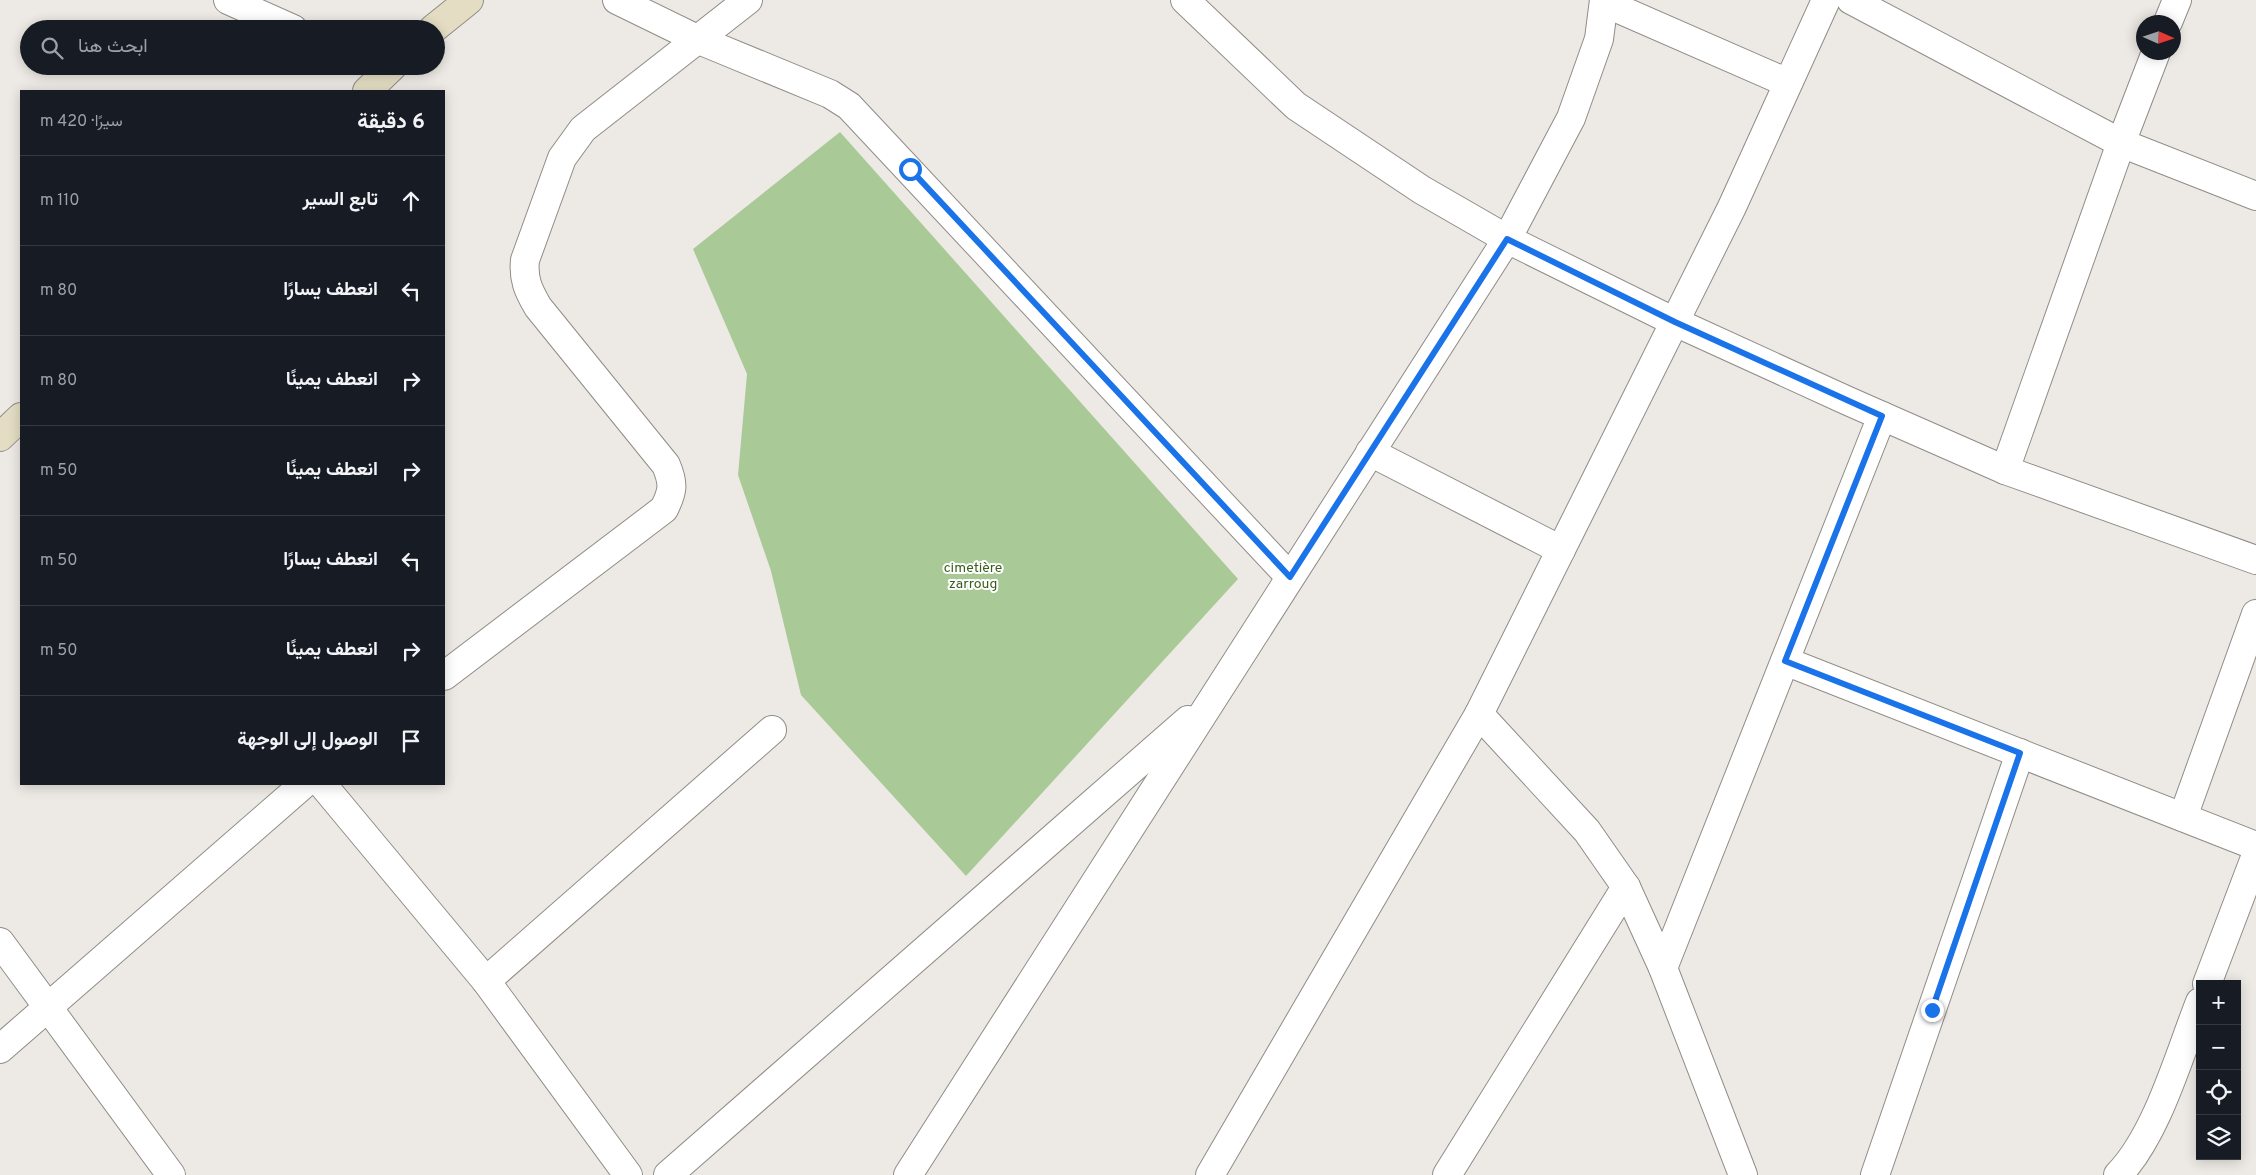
<!DOCTYPE html>
<html lang="ar">
<meta charset="utf-8">
<style>
body{margin:0;font-family:Overpass,Vazirmatn,sans-serif;background:#242831;color:#f1f3f6;direction:rtl}
.controls{position:absolute;right:15px;bottom:15px;display:grid;overflow:hidden;border-radius:0px;box-shadow:0 2px 12px #0003}
.controls button{width:45px;height:45px;display:grid;place-items:center;padding:0;border:0;border-bottom:1px solid #363941;background:#171b24;color:#f1f3f6;font:25px sans-serif}
.compass{position:absolute;left:2136px;top:15px;width:45px;height:45px;border-radius:50%;background:#171b24;box-shadow:0 2px 12px #0003;rotate:93deg}
.stop{position:absolute;width:15px;height:15px;margin:-11px;border:4px solid #1a73e8;border-radius:50%;background:#fff}
.stop.end{background:#1a73e8;border-color:#fff;box-shadow:0 1px 5px #0008}
.list{margin:0;padding:0;list-style:none}
h2{display:flex;justify-content:space-between;align-items:center;height:65px;margin:0;padding:0 20px;font-size:21px}
h2 small{font-size:16px;font-weight:400;color:#9ea1a6}
.list li{display:grid;grid-template-columns:32px 1fr auto;gap:15px;align-items:center;box-sizing:border-box;height:90px;padding:0 20px;border-top:1px solid #363941}
.list b{display:block;font-size:19px;white-space:nowrap}
.list em{font-size:16px;font-style:normal;color:#9ea1a6}
.icon{flex:none;width:28px;height:28px;fill:none;stroke:currentColor;stroke-width:2;stroke-linecap:round;stroke-linejoin:round}
.map{position:relative;flex:none;width:2256px;height:1175px;overflow:hidden;direction:ltr}
.search{position:absolute;background:#171b24;box-shadow:0 2px 12px #0003;left:20px;top:20px;width:425px;height:55px;display:flex;align-items:center;gap:12px;box-sizing:border-box;padding:0 18px;border-radius:28px;color:#9ea1a6;font-size:19px}
.panel{position:absolute;background:#171b24;box-shadow:0 2px 12px #0003;left:20px;top:90px;width:425px;height:695px;border-radius:0px;direction:rtl}
.map>svg:first-child{display:block}
</style>
<div class="map">
<svg width="2256" height="1175" viewBox="0 0 2256 1175">
<rect width="100%" height="100%" fill="#ede9e4"/>
<polygon fill="#a9ca97" points="840,132 1238,579 966,876 801,695 771,571 738,475 747,374 693,249"/>
<g fill="none" stroke-linecap="round" stroke-linejoin="round">
<g stroke="#908c87" stroke-width="30">
<g id="street">
<polyline points="228,0 293,29"/>
<polyline points="617,0 699,40 830,94 849,106 1290,577"/>
<polyline points="1185,0 1296,106 1422,190 1507,239 1675,322 1848,401 2005,470 2256,560"/>
<polyline points="1851,0 2121,143 2256,196"/>
<polyline points="1605,3 1788,83"/>
<polyline points="2168,22 2177,0"/>
<polyline points="1370,452 1561,550"/>
<polyline points="2005,470 2121,143 2156,52"/>
<polyline points="1785,661 2256,846"/>
<path d="M444,676L664,509C673,491 674,484 666,465L538,307C528,290 523,279 525,260L562,158L583,129L748,0"/>
<polyline points="1479,714 1587,831 1626,887 1663,968 1743,1175"/>
<polyline points="322,784 486,981 628,1175"/>
<polyline points="2183,817 2256,614"/>
<polyline points="0,942 171,1175"/>
<polyline points="1663,968 1882,416"/>
<polyline points="486,981 772,730"/>
<polyline points="2207,984 2256,855"/>
<polyline points="0,1049 304,784"/>
<polyline points="668,1175 1188,720"/>
<polyline points="908,1175 1507,239 1571,118 1599,39 1604,0"/>
<polyline points="1210,1175 1479,714 1732,207 1826,0"/>
<polyline points="1447,1175 1626,887"/>
<polyline points="1875,1175 2020,753"/>
<path d="M2118,1175C2157,1135 2179,1055 2200,1002"/>
</g>
</g>
<g stroke="#908c87" stroke-width="30">
<g id="secondary">
<polyline points="433,29 469,0"/>
<polyline points="367,91 393,66"/>
<polyline points="0,437 21,417"/>
</g>
</g>
<use href="#street" stroke="#fff" stroke-width="28"/>
<use href="#secondary" stroke="#e4ddc4" stroke-width="28"/>
</g>
<g fill="none" stroke-linecap="round" stroke-linejoin="round">
<polyline stroke="#1a73e8" stroke-width="6" points="910,169 1290,577 1507,239 1675,322 1882,416 1785,661 2020,753 1932,1010"/>
</g>
<g text-anchor="middle" dominant-baseline="central" stroke-width="4" stroke-linejoin="round" paint-order="stroke">
<g font-size="14" fill="#385f1d" stroke="#fff">
<text x="973" y="568">cimetière<tspan x="973" dy="16">zarroug</tspan></text>
</g>
</g>
</svg>
<div class="controls">
<button>+</button>
<button>−</button>
<button><svg class="icon" aria-label="locate" viewBox="0 0 24 24"><circle cx="12" cy="12" r="6"/><path d="M12 2v4M12 18v4M2 12h4M18 12h4"/></svg></button>
<button><svg class="icon" aria-label="layers" viewBox="0 0 24 24"><path d="M12 4l9 5-9 5-9-5zM3 14l9 5 9-5"/></svg></button>
</div>
<svg class="compass" viewBox="-18 -18 36 36"><path d="M0-13l5 13h-10z" fill="#e53935"/><path d="M0 13l5-13h-10z" fill="#9ea1a6"/></svg>
<div class="stop" style="left:910px;top:169px"></div>
<div class="stop end" style="left:1932px;top:1010px"></div>
<div class="search"><svg class="icon" aria-label="search" viewBox="0 0 24 24"><circle cx="10" cy="10" r="6"/><path d="M15 15l6 6"/></svg>ابحث هنا</div>
<section class="panel">
<h2>6 دقيقة<small>سيرًا · 420 m</small></h2>
<ul class="list">
<li><svg class="icon" aria-label="ahead" viewBox="0 0 24 24"><path d="M12 20V5M6 11l6-6 6 6"/></svg><div><b>تابع السير</b></div><em>110 m</em></li>
<li><svg class="icon" aria-label="left" viewBox="0 0 24 24"><path d="M17 20v-9H6M10 6l-5 5 5 5"/></svg><div><b>انعطف يسارًا</b></div><em>80 m</em></li>
<li><svg class="icon" aria-label="right" viewBox="0 0 24 24"><path d="M7 20v-9h11M14 6l5 5-5 5"/></svg><div><b>انعطف يمينًا</b></div><em>80 m</em></li>
<li><svg class="icon" aria-label="right" viewBox="0 0 24 24"><path d="M7 20v-9h11M14 6l5 5-5 5"/></svg><div><b>انعطف يمينًا</b></div><em>50 m</em></li>
<li><svg class="icon" aria-label="left" viewBox="0 0 24 24"><path d="M17 20v-9H6M10 6l-5 5 5 5"/></svg><div><b>انعطف يسارًا</b></div><em>50 m</em></li>
<li><svg class="icon" aria-label="right" viewBox="0 0 24 24"><path d="M7 20v-9h11M14 6l5 5-5 5"/></svg><div><b>انعطف يمينًا</b></div><em>50 m</em></li>
<li><svg class="icon" aria-label="arrive" viewBox="0 0 24 24"><path d="M6 21V4h12l-3 4 3 4H6"/></svg><div><b>الوصول إلى الوجهة</b></div></li>
</ul>
</section>
</div>
